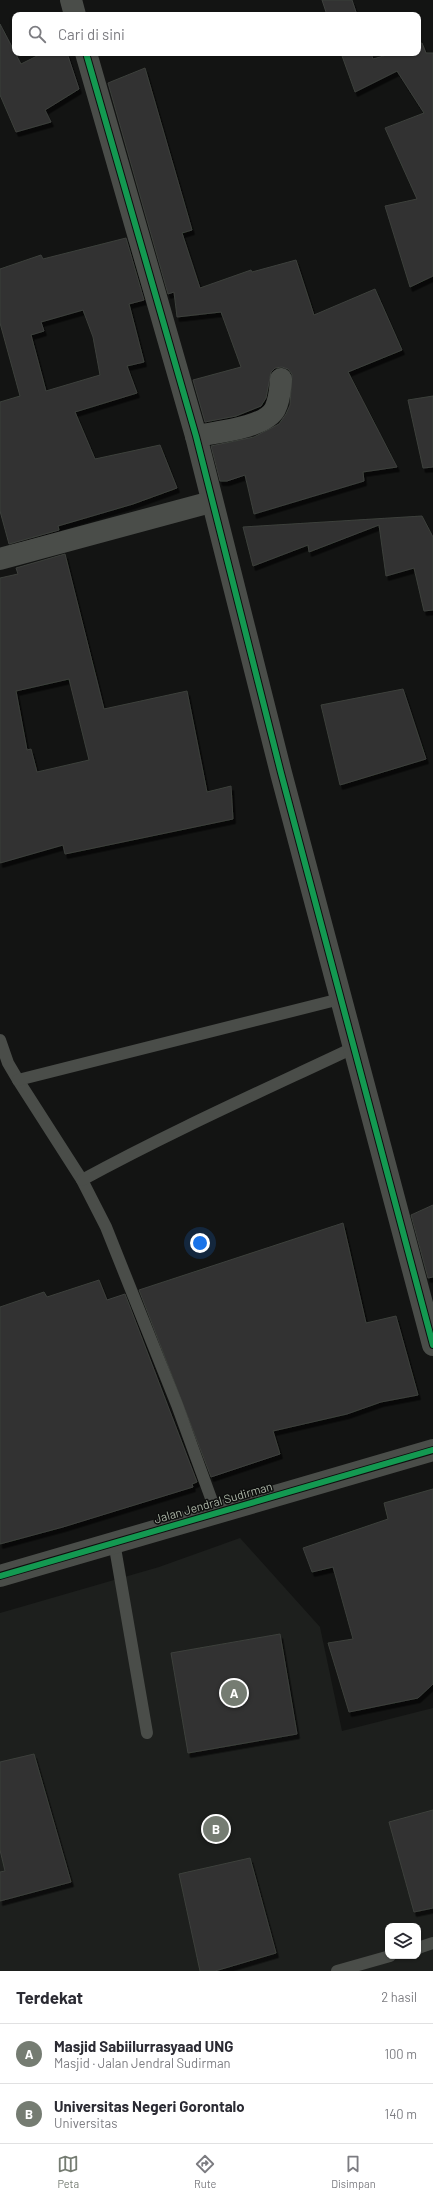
<!DOCTYPE html>
<html lang="id">
<meta charset="utf-8">
<style>
body{margin:0;font-family:Barlow,sans-serif;background:#f2f2f3;color:#2b2b33}
.controls{position:absolute;right:12px;bottom:12px;display:grid;overflow:hidden;border-radius:8px;box-shadow:0 1px 3px #0004}
.controls button{width:36px;height:36px;display:grid;place-items:center;padding:0;border:0;border-bottom:1px solid #e1e1e2;background:#fff;color:#2b2b33;font:20px sans-serif}
.you{position:absolute;left:200px;top:1243px;width:14px;height:14px;margin:-10px;border:3px solid #fff;border-radius:50%;background:#1a73e8;box-shadow:0 0 0 6px #1a73e833}
.badge{display:grid;place-items:center;width:26px;height:26px;border-radius:50%;background:#757c72;color:#fff;font-size:13px;font-weight:700}
.pin{position:absolute;translate:-50% -50%;border:2px solid #fff;box-shadow:0 1px 4px #0006}
.list{margin:0;padding:0;list-style:none}
h2{display:flex;justify-content:space-between;align-items:center;height:52px;margin:0;padding:0 16px;font-size:17px}
h2 small{font-size:13px;font-weight:400;color:#7c7c81}
.list li{display:grid;grid-template-columns:26px 1fr auto;gap:12px;align-items:center;box-sizing:border-box;height:60px;padding:0 16px;border-top:1px solid #e1e1e2}
.list b{display:block;font-size:15px;white-space:nowrap}
.list p{margin:0;font-size:13px;white-space:nowrap;color:#7c7c81}
.list em{font-size:13px;font-style:normal;color:#7c7c81}
.icon{flex:none;width:22px;height:22px;fill:none;stroke:currentColor;stroke-width:2;stroke-linecap:round;stroke-linejoin:round}
.map{position:relative;flex:none;width:433px;height:1971px;overflow:hidden}
.search{position:absolute;background:#fff;box-shadow:0 1px 3px #0004;left:12px;right:12px;top:12px;height:44px;display:flex;align-items:center;gap:10px;box-sizing:border-box;padding:0 14px;border-radius:8px;color:#7c7c81;font-size:15px}
.sheet{height:172px;background:#fff}
nav{display:flex;justify-content:space-around;align-items:center;box-sizing:border-box;height:56px;border-top:1px solid #e1e1e2;background:#fff;font-size:11px;color:#7c7c81}
nav a{display:grid;justify-items:center;gap:2px}
nav .on{color:#757c72}
.map>svg:first-child{display:block}
</style>
<div class="map">
<svg width="433" height="1971" viewBox="0 0 433 1971">
<defs>
<filter id="shadow"><feDropShadow dx="2.5" dy="4.5" stdDeviation="0" flood-color="#0009"/></filter>
</defs>
<rect width="100%" height="100%" fill="#131413"/>
<path fill="#1d1f1d" fill-rule="evenodd" d="M240,1538L320,1627L342,1731L433,1708V1971H0V1613L159,1567ZM388,1926H418V1956H388Z"/>
<g fill="#313231" stroke="#3d403c" fill-rule="evenodd" filter="url(#shadow)">
<polygon points="322,0 352,0 357,15 327,15"/>
<polygon points="0,24 21,64 43,53 67,53 79,89 45,110 51,122 16,132 0,95"/>
<polygon points="422,43 426,53 433,53 433,276 410,287 385,206 417,199 385,128 424,113 397,71 355,92 341,53 371,53 373,59 387,55 386,53 418,53 418,44"/>
<polygon points="145,68 192,230 182,233 200,288 251,270 252,272 296,260 314,315 375,289 402,350 348,372 397,467 363,472 364,481 254,514 245,475 227,481 220,481 211,446 254,437 279,424 286,414 290,405 292,374 288,369 282,367 275,368 271,372 266,398 261,406 236,416 205,422 193,380 241,367 221,312 177,317 174,292 168,294 108,83"/>
<path d="M126,238L144,300L129,304L144,362L127,366L137,393L75,412L95,459L160,445L177,488L133,504L58,526L59,530L9,544L0,511V402L20,396L0,323V269L41,255L43,259ZM83,310L93,337L100,375L46,391L31,335L44,331L41,322Z"/>
<polygon points="433,396 433,467 423,468 408,400"/>
<polygon points="422,516 433,537 433,610 424,611 414,568 386,576 379,525 309,552 308,545 253,566 243,527"/>
<path d="M65,554L104,709L187,691L207,792L231,786L233,819L65,854L63,845L0,863V578L18,574L16,568ZM69,679L89,760L37,772L31,749L27,750L16,691Z"/>
<polygon points="403,689 426,759 340,785 321,705"/>
<polygon points="433,1205 433,1277 428,1278 411,1215"/>
<polygon points="343,1223 366,1323 396,1316 418,1395 381,1402 347,1414 273,1431 280,1454 211,1477 139,1290"/>
<polygon points="99,1280 107,1300 125,1294 197,1482 192,1484 193,1487 63,1527 0,1544 0,1307 44,1292 47,1297"/>
<polygon points="433,1489 433,1684 418,1698 349,1712 328,1643 353,1639 333,1567 312,1572 303,1548 388,1519 384,1503"/>
<polygon points="280,1634 297,1734 188,1753 171,1653"/>
<polygon points="34,1754 71,1882 0,1901 0,1872 5,1871 0,1850 0,1762"/>
<polygon points="433,1810 433,1908 414,1912 389,1822"/>
<polygon points="250,1858 276,1953 215,1971 200,1971 179,1874"/>
</g>
<g fill="none" stroke-linecap="round" stroke-linejoin="round">
<g stroke="#4a4d49" stroke-width="12">
<polyline points="0,1040 8,1063 18,1080 82,1180 106,1227 177,1405 216,1512"/>
<polyline points="18,1080 340,999"/>
<path d="M82,1180C170,1132 262,1091 353,1048"/>
<polyline points="114,1542 147,1733"/>
<polyline points="418,1948 433,1943"/>
<polyline points="337,1971 390,1956"/>
</g>
<g stroke="#4a4d49" stroke-width="22">
<polyline points="71,0 75,15"/>
<polyline points="86,53 196,436 281,773 433,1345"/>
<path d="M196,436C216,432 265,428 275,409C280,399 280,389 281,379"/>
<polyline points="0,559 211,502"/>
</g>
<polyline stroke="#4a4d49" stroke-width="22" points="0,1576 433,1450"/>
<g stroke="#0e0f0e" stroke-width="8">
<g id="cycleway">
<polyline points="86,53 196,436 281,773 433,1345"/>
<polyline points="0,1576 433,1450"/>
</g>
</g>
<use href="#cycleway" stroke="#139951" stroke-width="6"/>
</g>
<g text-anchor="middle" dominant-baseline="central" stroke-width="3" stroke-linejoin="round" paint-order="stroke">
<g font-size="12" fill="#aab4a5" stroke="#0e0f0e">
<text transform="translate(213 1502) rotate(-16)">Jalan Jendral Sudirman</text>
</g>
</g>
</svg>
<div class="controls">
<button><svg class="icon" aria-label="layers" viewBox="0 0 24 24"><path d="M12 4l9 5-9 5-9-5zM3 14l9 5 9-5"/></svg></button>
</div>
<div class="you"></div>
<div class="pin badge" style="left:234px;top:1693px">A</div>
<div class="pin badge" style="left:216px;top:1829px">B</div>
<div class="search"><svg class="icon" aria-label="search" viewBox="0 0 24 24"><circle cx="10" cy="10" r="6"/><path d="M15 15l6 6"/></svg>Cari di sini</div>
</div>
<section class="sheet">
<h2>Terdekat<small>2 hasil</small></h2>
<ul class="list">
<li><span class="badge">A</span><div><b>Masjid Sabiilurrasyaad UNG</b><p>Masjid · Jalan Jendral Sudirman</p></div><em>100 m</em></li>
<li><span class="badge">B</span><div><b>Universitas Negeri Gorontalo</b><p>Universitas</p></div><em>140 m</em></li>
</ul>
</section>
<nav>
<a class="on"><svg class="icon" aria-label="map" viewBox="0 0 24 24"><path d="M3 6l6-2 6 2 6-2v14l-6 2-6-2-6 2zM9 4v14M15 6v14"/></svg>Peta</a>
<a><svg class="icon" aria-label="directions" viewBox="0 0 24 24"><path d="M12 3l9 9-9 9-9-9zM9 14v-3h6M13 9l2 2-2 2"/></svg>Rute</a>
<a><svg class="icon" aria-label="saved" viewBox="0 0 24 24"><path d="M7 4h10v16l-5-4-5 4z"/></svg>Disimpan</a>
</nav>
